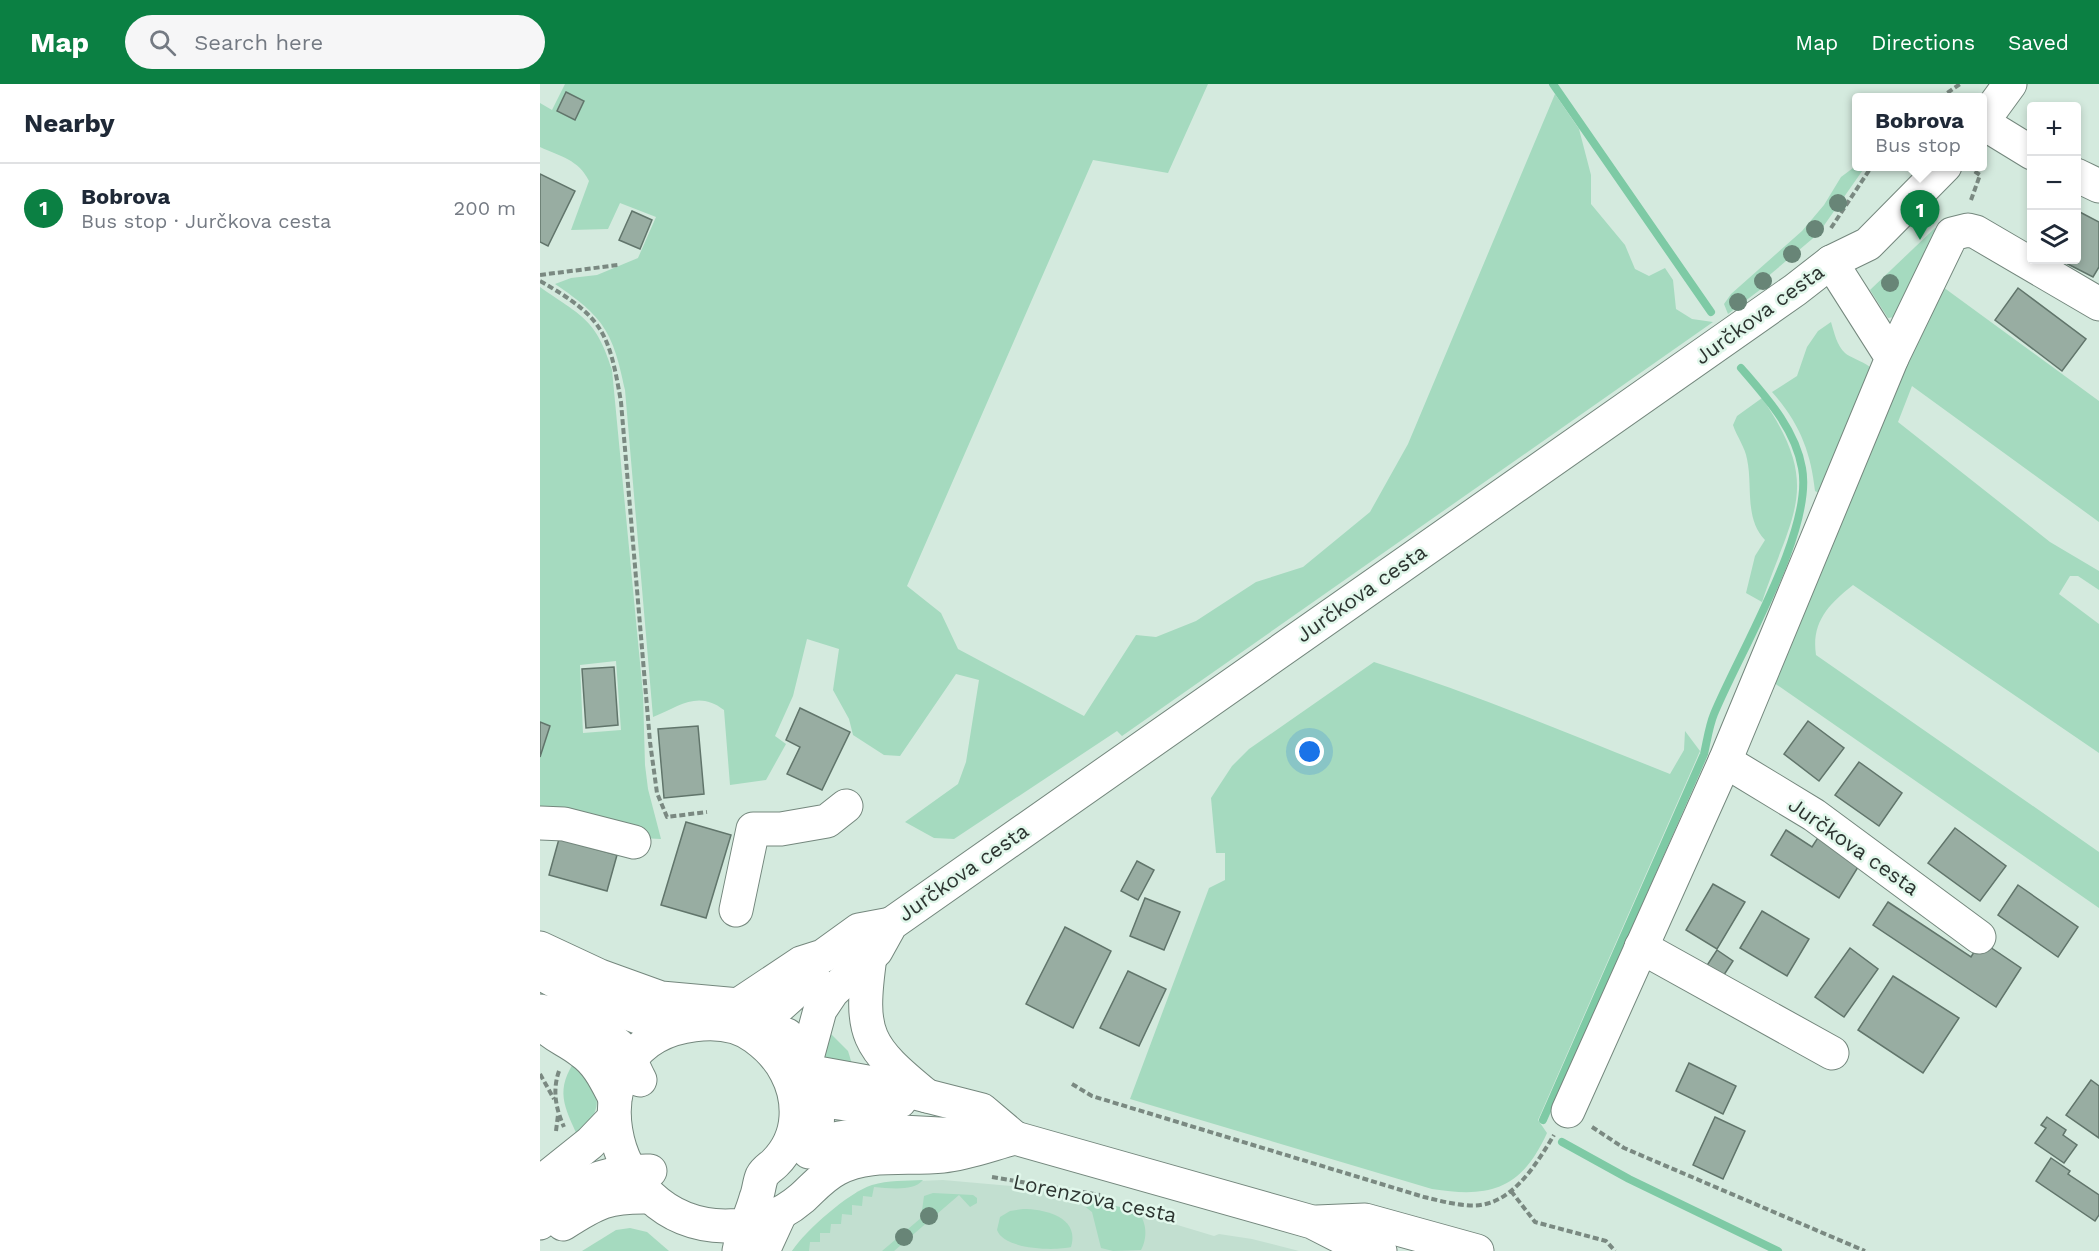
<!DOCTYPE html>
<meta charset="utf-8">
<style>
body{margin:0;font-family:"Work Sans",sans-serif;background:#f6f6f7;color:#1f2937}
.controls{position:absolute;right:18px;top:18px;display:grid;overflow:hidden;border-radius:6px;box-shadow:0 3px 9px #0003}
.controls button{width:54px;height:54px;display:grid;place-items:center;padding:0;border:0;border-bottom:2px solid #e0e1e3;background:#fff;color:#1f2937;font:30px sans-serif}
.you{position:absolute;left:770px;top:668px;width:21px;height:21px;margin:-15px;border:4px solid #fff;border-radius:50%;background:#1a73e8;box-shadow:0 0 0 9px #1a73e833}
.badge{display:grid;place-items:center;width:39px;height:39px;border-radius:50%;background:#0b8043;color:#fff;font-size:20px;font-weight:700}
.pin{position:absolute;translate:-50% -50px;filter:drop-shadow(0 2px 3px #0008)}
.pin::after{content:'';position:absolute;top:32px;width:21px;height:18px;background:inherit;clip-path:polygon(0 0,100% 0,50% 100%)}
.popup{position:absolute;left:1312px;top:9px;width:135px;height:78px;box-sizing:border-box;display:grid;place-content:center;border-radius:6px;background:#fff;filter:drop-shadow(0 2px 4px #0005);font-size:20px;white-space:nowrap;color:#747a83}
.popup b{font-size:22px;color:#1f2937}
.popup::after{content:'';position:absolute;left:50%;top:100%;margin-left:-12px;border:12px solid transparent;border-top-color:#fff}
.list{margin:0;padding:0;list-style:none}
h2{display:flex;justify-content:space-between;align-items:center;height:78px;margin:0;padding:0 24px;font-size:26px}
h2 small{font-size:20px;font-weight:400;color:#747a83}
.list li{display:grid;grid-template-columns:39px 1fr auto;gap:18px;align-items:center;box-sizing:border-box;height:90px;padding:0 24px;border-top:2px solid #e0e1e3}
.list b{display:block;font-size:22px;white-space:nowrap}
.list p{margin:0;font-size:20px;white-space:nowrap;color:#747a83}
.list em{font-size:20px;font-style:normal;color:#747a83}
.icon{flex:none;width:33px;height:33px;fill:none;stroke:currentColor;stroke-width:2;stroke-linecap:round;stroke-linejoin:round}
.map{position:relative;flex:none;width:1559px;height:1167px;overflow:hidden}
header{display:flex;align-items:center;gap:36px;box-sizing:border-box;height:84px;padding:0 30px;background:#0b8043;color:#fff}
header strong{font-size:28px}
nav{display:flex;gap:33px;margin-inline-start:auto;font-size:21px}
.search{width:420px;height:54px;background:#f6f6f7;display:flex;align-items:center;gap:15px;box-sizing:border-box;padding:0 21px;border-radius:33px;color:#747a83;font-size:22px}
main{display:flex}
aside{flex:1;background:#fff}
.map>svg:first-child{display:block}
</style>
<header>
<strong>Map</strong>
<div class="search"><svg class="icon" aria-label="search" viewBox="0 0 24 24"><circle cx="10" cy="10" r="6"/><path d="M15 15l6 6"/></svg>Search here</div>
<nav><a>Map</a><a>Directions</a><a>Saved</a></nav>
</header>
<main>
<aside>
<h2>Nearby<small></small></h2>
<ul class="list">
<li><span class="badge">1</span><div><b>Bobrova</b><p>Bus stop · Jurčkova cesta</p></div><em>200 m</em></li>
</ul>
</aside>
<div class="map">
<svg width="1559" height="1167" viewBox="0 0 1559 1167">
<rect width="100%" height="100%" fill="#d4eade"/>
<polygon fill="#c2dfd0" points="403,1096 471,1102 558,1117 674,1152 679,1150 712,1155 759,1167 252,1167 264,1153 318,1107 353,1098"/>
<g fill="#a5dabf" fill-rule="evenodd">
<path d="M25,0H668L628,89L553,76L367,502L401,529L418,565L544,632L596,551L616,553L656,537L716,498L763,483L830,428L868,360L1015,10L1039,45L1051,91V120L1085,161L1095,185L1109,192L1125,184L1133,196L1136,225L1152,235L1173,238L582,652L577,647L414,755L394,754L365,738L418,700L426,678L439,596L416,590L360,672L344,671L313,651L309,635L293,606L299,565L267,555L253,612L235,652L246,660L226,696L190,701L184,626C158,606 140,622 113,633L85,306C73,248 64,233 15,200L31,194L57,191L98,174L116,133L80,119L68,145L31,146L49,97C39,76 20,72 0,63V19L12,26Z"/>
<polygon points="1317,81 1325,83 1278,150 1226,194 1229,199 1188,230 1184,220 1191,210 1262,147 1284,121 1301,93"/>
<polygon points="1395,144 1399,147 1355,233 1348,234 1330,206"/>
<path d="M0,203C41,232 56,234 72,286L103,610L105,681L108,705L121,755L101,754L0,731ZM76,577L81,646L43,649L40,581Z"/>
<path d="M1403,203L1559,317V438L1372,302L1358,338L1510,458L1559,487V506L1538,492H1530L1519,510L1559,540V669L1313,501C1289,520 1271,538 1276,571L1559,768V824L1227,594L1280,466Z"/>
<path d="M1291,238C1294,248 1297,262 1305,269C1309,273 1322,277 1330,283L1327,307L1283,411L1275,407C1271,368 1259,338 1232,308L1257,292L1267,263L1278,247Z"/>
<path d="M1222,314C1283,403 1252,428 1222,518L1206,509L1215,472L1225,456C1204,434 1213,402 1207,375C1205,363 1197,353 1193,341L1197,332Z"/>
<path d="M834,578C935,610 1032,651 1130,690L1144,666L1145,647L1160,667L998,1036L1007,1049C981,1106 950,1114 892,1105L590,1015L669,804L685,796V769H676L671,714L692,682L709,665Z"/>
<polygon points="284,943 308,967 312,980 285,975 282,970"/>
<path d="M37,974C59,1013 67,1016 39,1055C24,1022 14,1006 37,974Z"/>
<path d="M383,1096C373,1108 349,1104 334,1103L332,1113L323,1112L322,1122L312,1121V1131L302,1130L301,1140H291L290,1149H280V1158H270L269,1167H252C266,1146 308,1109 332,1101C348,1096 366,1097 383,1096Z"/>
<polygon points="393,1109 433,1111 437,1114 437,1119 430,1123 419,1111 354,1167 342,1167 381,1134 384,1112"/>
<path d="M534,1114L596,1126C607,1136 608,1154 601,1166L573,1167L561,1164L552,1128Z"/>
<path d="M483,1125C505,1125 540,1133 531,1163C516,1167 464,1166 457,1146L460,1133L470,1127Z"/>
<polygon points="90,1144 107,1148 129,1167 42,1167 76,1146"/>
</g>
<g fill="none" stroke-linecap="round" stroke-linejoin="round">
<g stroke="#7ecaa5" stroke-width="8">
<polyline points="1013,0 1171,228"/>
<path d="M1003,1036L1164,670C1167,657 1169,642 1174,630C1199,569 1274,446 1262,384C1255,344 1226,313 1201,284"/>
<polyline points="1022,1058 1089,1095 1238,1167"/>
</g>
</g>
<g fill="#98ada2" stroke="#61756b" stroke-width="1.5">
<polygon points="26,8 44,17 35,36 17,27"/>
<polygon points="0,90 35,107 8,162 0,158"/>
<polygon points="1536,126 1559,138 1559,183 1553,193 1520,176 1536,176"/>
<polygon points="92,127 112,136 100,165 79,156"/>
<polygon points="1478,204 1546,255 1522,287 1455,236"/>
<polygon points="74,583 78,641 46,644 42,585"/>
<polygon points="260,624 310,648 282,706 247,690 260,663 246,656"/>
<polygon points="1268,637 1304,664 1279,697 1244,670"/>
<polygon points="0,638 10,642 0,673"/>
<polygon points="158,642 164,710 124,714 118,645"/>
<polygon points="1319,678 1362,709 1339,742 1295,711"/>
<polygon points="146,738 191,751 166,834 121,821"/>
<polygon points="1415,744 1466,782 1440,817 1388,779"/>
<polygon points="1246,746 1272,763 1281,749 1323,775 1299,814 1231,771"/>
<polygon points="19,755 77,771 67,807 9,791"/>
<polygon points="597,777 614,786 598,816 581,807"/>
<polygon points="1173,800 1205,818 1177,865 1146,846"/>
<polygon points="1478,801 1538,843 1518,873 1458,831"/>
<polygon points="605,814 640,828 624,866 590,852"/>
<polygon points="1348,818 1431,873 1441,857 1481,884 1456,923 1333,841"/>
<polygon points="1222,827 1269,855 1247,892 1200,864"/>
<polygon points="525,843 571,867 533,944 486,920"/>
<polygon points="1310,864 1338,885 1304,933 1275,913"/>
<polygon points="1177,866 1193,877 1180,897 1164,886"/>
<polygon points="588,887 626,905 599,962 560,944"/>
<polygon points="1353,892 1419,934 1383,989 1318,946"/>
<polygon points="1149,979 1196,1002 1183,1030 1136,1007"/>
<polygon points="1551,996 1559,1002 1559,1054 1526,1031"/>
<polygon points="1175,1033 1205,1047 1183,1095 1153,1081"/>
<polygon points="1507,1033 1526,1046 1523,1051 1537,1061 1524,1079 1495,1059 1506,1044 1501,1041"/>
<polygon points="1511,1074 1530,1087 1528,1090 1559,1111 1559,1131 1555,1137 1496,1097"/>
</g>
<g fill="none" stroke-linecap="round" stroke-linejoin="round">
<g stroke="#74877d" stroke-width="35">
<g id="minor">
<polyline points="1443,39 1492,69"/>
<polyline points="1536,91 1559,102"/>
<polyline points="1352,274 1412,150 1428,146 1436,148 1559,220"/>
<polyline points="1185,677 1274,731 1439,853"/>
<polyline points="0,739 24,740 94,758"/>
<polyline points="196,826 213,745 241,745 287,737 306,722"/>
<polyline points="1101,863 1292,969"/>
<polyline points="0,864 60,892 121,914 199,921"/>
<polyline points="0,889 44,913 130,945"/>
<path d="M0,927C30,933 63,944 84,967C91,975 95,987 100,996"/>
<path d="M0,938C15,954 26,955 42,968C58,979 66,997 75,1014"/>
<path d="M247,951C272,979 280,1007 277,1044"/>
<polyline points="272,988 344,1001 442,1026 475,1054"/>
<path d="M258,1009C291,1021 326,1024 360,1017"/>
<polyline points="1028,1027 1185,677 1352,274 1291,178"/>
<polyline points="269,1068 299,1054 343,1047 475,1054 772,1138 817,1161 840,1167"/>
<polyline points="0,1099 50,1059 74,1034"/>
<polyline points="777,1138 825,1136 937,1167"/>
<path d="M0,1139C23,1101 68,1086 110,1087"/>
<path d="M23,1140C57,1118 68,1112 110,1113"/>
<path d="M199,1167C202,1149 211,1132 216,1114C219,1107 219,1099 222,1092C225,1086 231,1083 235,1079C247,1067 255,1050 256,1033C258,1001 241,972 216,954C198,940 176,938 154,941C29,956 60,1140 185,1142C214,1142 240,1133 262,1114C273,1104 283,1092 297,1085C329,1068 368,1076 403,1072C426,1070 452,1060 475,1054"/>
<polyline points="223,1167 240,1130"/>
</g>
</g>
<g stroke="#74877d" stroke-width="35">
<g id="major">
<polyline points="1443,37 1470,0"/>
<path d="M330,873C319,951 326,962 387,1012"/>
<polyline points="198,921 261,879 283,872 319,846 351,840"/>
<polyline points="225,935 273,892"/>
<polyline points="267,974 280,926 292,908 336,867 351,840 1255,206 1291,178 1328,160 1405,82"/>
</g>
</g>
<g stroke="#7a8981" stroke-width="4" stroke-dasharray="6 3" stroke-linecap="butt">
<polyline points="1400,14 1420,0"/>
<polyline points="1431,116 1440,91 1434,87"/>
<polyline points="1291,144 1332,82"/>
<polyline points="0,191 78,181"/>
<path d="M0,197C63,233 69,248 81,318L110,658L117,709L127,733L167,728"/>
<path d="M19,987C12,1007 16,1025 24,1043"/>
<polyline points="0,990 14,1015"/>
<path d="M532,1000L552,1012L884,1113C897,1116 911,1120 925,1121C969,1127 995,1082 1014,1051"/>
<polyline points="1052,1043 1084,1064 1325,1167"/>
<polyline points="16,1047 18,1031"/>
<polyline points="452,1093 560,1111"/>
<polyline points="971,1107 995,1138 1066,1157 1075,1167"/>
</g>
<use href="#minor" stroke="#fff" stroke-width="33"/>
<use href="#major" stroke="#fff" stroke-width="33"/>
</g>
<g fill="#688577">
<circle cx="1298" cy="119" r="9"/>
<circle cx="1275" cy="145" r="9"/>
<circle cx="1252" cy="170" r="9"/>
<circle cx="1223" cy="197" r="9"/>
<circle cx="1350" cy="199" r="9"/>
<circle cx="1198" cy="218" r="9"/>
<circle cx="389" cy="1132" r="9"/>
<circle cx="364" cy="1153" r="9"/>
</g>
<g text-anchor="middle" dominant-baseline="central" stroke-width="5" stroke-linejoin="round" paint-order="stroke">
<g font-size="21" fill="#2c3430" stroke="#e1f7eb">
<text transform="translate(1219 230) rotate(-36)">Jurčkova cesta</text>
<text transform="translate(821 509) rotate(-35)">Jurčkova cesta</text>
<text transform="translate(1314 762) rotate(35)">Jurčkova cesta</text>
<text transform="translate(423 788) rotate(-35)">Jurčkova cesta</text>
<text transform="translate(555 1114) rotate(12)">Lorenzova cesta</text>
</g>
</g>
</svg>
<div class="controls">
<button>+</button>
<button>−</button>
<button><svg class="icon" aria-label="layers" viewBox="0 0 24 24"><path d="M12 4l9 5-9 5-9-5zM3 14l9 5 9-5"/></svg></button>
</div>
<div class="you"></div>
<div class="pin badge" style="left:1380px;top:156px">1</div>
<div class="popup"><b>Bobrova</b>Bus stop</div>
</div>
</main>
